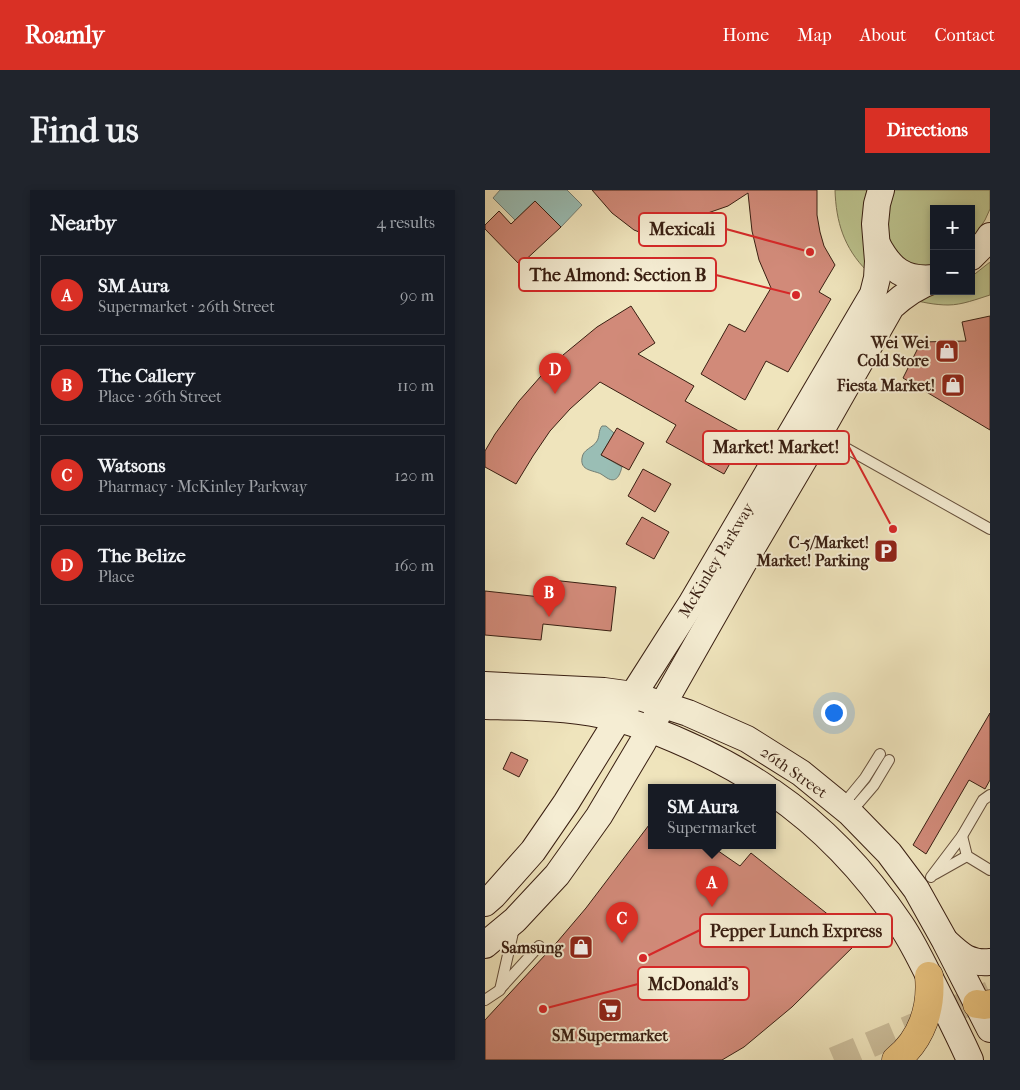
<!DOCTYPE html>
<meta charset="utf-8">
<style>
body{margin:0;font-family:"IM FELL French Canon",serif;background:#20242c;color:#f1f3f6}
.controls{position:absolute;right:15px;top:15px;display:grid;overflow:hidden;border-radius:0px;box-shadow:0 2px 8px #0003}
.controls button{width:45px;height:45px;display:grid;place-items:center;padding:0;border:0;border-bottom:1px solid #363941;background:#171b24;color:#f1f3f6;font:25px sans-serif}
.you{position:absolute;left:348px;top:522px;width:18px;height:18px;margin:-12px;border:4px solid #fff;border-radius:50%;background:#1a73e8;box-shadow:0 0 0 8px #1a73e833}
.badge{display:grid;place-items:center;width:32px;height:32px;border-radius:50%;background:#d93025;color:#fff;font-size:16px;font-weight:700}
.pin{position:absolute;translate:-50% -41px;filter:drop-shadow(0 1px 2px #0008)}
.pin::after{content:'';position:absolute;top:26px;width:18px;height:15px;background:inherit;clip-path:polygon(0 0,100% 0,50% 100%)}
.popup{position:absolute;left:163px;top:594px;width:128px;height:65px;box-sizing:border-box;display:grid;place-content:center;border-radius:0px;background:#171b24;filter:drop-shadow(0 1px 4px #0005);font-size:16px;white-space:nowrap;color:#9ea1a6}
.popup b{font-size:19px;color:#f1f3f6}
.popup::after{content:'';position:absolute;left:50%;top:100%;margin-left:-10px;border:10px solid transparent;border-top-color:#171b24}
.list{margin:0;padding:0;list-style:none}
h2{display:flex;justify-content:space-between;align-items:center;height:65px;margin:0;padding:0 20px;font-size:21px}
h2 small{font-size:16px;font-weight:400;color:#9ea1a6}
.list li{display:grid;grid-template-columns:32px 1fr auto;gap:15px;align-items:center;box-sizing:border-box;height:80px;margin:0 10px 10px;padding:0 10px;border:1px solid #363941;border-radius:0px}
.list b{display:block;font-size:19px;white-space:nowrap}
.list p{margin:0;font-size:16px;white-space:nowrap;color:#9ea1a6}
.list em{font-size:16px;font-style:normal;color:#9ea1a6}
.map{position:relative;flex:none;width:505px;height:870px;overflow:hidden;border-radius:0px}
header{display:flex;align-items:center;gap:30px;box-sizing:border-box;height:70px;padding:0 25px;background:#d93025;color:#fff}
header strong{font-size:24px}
nav{display:flex;gap:28px;margin-inline-start:auto;font-size:18px}
.intro{display:flex;align-items:center;justify-content:space-between;box-sizing:border-box;height:120px;padding:0 30px}
h1{margin:0;font-size:35px}
.button{padding:12px 22px;border-radius:0px;background:#d93025;color:#fff;font-size:18px;font-weight:700}
main{display:flex;gap:30px;padding:0 30px}
aside{flex:1;background:#171b24;border-radius:0px;box-shadow:0 2px 8px #0003}
.map>svg:first-child{display:block}
</style>
<header>
<strong>Roamly</strong>
<nav><a>Home</a><a>Map</a><a>About</a><a>Contact</a></nav>
</header>
<div class="intro"><h1>Find us</h1><a class="button">Directions</a></div>
<main>
<aside>
<h2>Nearby<small>4 results</small></h2>
<ul class="list">
<li><span class="badge">A</span><div><b>SM Aura</b><p>Supermarket · 26th Street</p></div><em>90 m</em></li>
<li><span class="badge">B</span><div><b>The Callery</b><p>Place · 26th Street</p></div><em>110 m</em></li>
<li><span class="badge">C</span><div><b>Watsons</b><p>Pharmacy · McKinley Parkway</p></div><em>120 m</em></li>
<li><span class="badge">D</span><div><b>The Belize</b><p>Place</p></div><em>160 m</em></li>
</ul>
</aside>
<div class="map">
<svg width="505" height="870" viewBox="0 0 505 870">
<rect width="100%" height="100%" fill="#efe4bc"/>
<filter id="stains"><feTurbulence type="fractalNoise" baseFrequency=".004" numOctaves="4"/><feColorMatrix values="0 0 0 0 .2 0 0 0 0 .09 0 0 0 0 .02 0 0 0 .5 -.17"/></filter>
<radialGradient id="worn" r=".72"><stop offset=".6" stop-color="#630" stop-opacity="0"/><stop offset="1" stop-color="#630" stop-opacity=".3"/></radialGradient>
<g fill="#bcc38e" stroke="#7a7150">
<path d="M350,0H382C375,27 379,54 382,81C359,58 351,32 350,0Z"/>
<polygon points="407,0 505,0 505,19 500,30 486,51 486,19 449,19 449,75 426,79 404,56 402,23"/>
<path d="M505,72V105C492,109 477,115 463,115C450,115 436,112 424,109L445,105L456,101H486V87Z"/>
</g>
<g fill="#9abeb5" stroke="#737e74">
<polygon points="15,0 82,0 97,15 76,37 50,11 30,30 8,8"/>
<path d="M117,236H121L129,243L116,265L137,277C135,284 132,294 122,288C120,287 118,285 116,284C108,280 95,281 97,268C98,259 108,258 112,251C115,246 113,241 117,236Z"/>
</g>
<g fill="#d18a79" stroke="#391f12">
<polygon points="107,0 332,0 332,25 335,42 339,56 350,75 334,102 346,109 303,182 281,171 260,210 216,184 244,134 260,142 286,98 274,70 267,41 263,3 243,16 217,25 222,49 200,52 177,51 149,40 127,23"/>
<polygon points="50,11 76,37 35,75 0,39 0,35 14,21 26,34"/>
<polygon points="146,116 170,153 153,164 209,196 200,211 261,245 239,284 181,252 191,235 115,192 85,219 65,241 48,266 31,294 0,277 0,261 10,244 34,211 56,186 78,165 112,137"/>
<polygon points="505,126 505,240 418,188 436,152 481,151 477,132"/>
<polygon points="132,238 159,253 144,280 116,265"/>
<polygon points="158,279 186,294 170,322 143,306"/>
<polygon points="157,327 184,342 169,369 141,354"/>
<polygon points="67,390 131,397 126,441 58,434 56,450 0,445 0,401 65,408"/>
<polygon points="505,523 505,590 500,599 484,590 441,664 428,655"/>
<polygon points="26,562 43,570 34,587 18,579"/>
<polygon points="167,631 167,656 226,656 255,676 266,663 375,750 307,817 259,857 237,870 0,870 0,830 73,751 101,718"/>
</g>
<g fill="none" stroke-linecap="round" stroke-linejoin="round">
<polyline stroke="#cbbd9a" stroke-width="26" stroke-dasharray="26 13" stroke-linecap="butt" points="349,870 505,804"/>
<g stroke="#66503c" stroke-width="12">
<g id="lane">
<polyline points="336,244 505,339"/>
<polyline points="357,616 380,588 395,564"/>
<polyline points="365,623 389,595 404,570"/>
<polyline points="477,646 482,666 505,680"/>
<polyline points="450,684 482,666"/>
<polyline points="446,687 477,646 498,610 505,605"/>
<polyline points="15,799 54,756"/>
<polyline points="0,810 15,800 29,738"/>
</g>
</g>
<g stroke="#391f12" stroke-width="28">
<g id="secondary">
<path d="M392,54C405,79 419,91 449,88"/>
<polyline points="486,67 501,52 505,46"/>
<polyline points="0,495 119,501 148,505 203,523 262,549 316,583 365,623 404,663 431,699 460,751 505,839"/>
<path d="M0,516C40,517 79,517 118,525C133,528 148,533 162,538C204,554 244,573 281,598"/>
<path d="M287,602C338,637 381,683 416,735C428,753 437,772 447,792C460,818 473,843 485,870"/>
<polyline points="0,713 8,706 48,661 81,613 148,505 206,414 388,104 392,88 393,71 390,34 392,14 396,0"/>
<path d="M461,752C475,765 484,774 505,772"/>
<path d="M0,755L30,730L72,685L114,626L158,552L178,514L261,368L334,244L406,117C419,105 432,96 449,90"/>
</g>
</g>
<g stroke="#391f12" stroke-width="29">
<g id="primary">
<polyline points="492,814 499,815 505,814"/>
<path d="M411,870C437,849 447,818 444,786"/>
</g>
</g>
<use href="#lane" stroke="#f5edd3" stroke-width="10"/>
<use href="#secondary" stroke="#f5edd3" stroke-width="26"/>
<use href="#primary" stroke="#e8c27e" stroke-width="28"/>
</g>
<defs>
<g id="shop-square" transform="scale(1.25)"><rect x="-9" y="-9" width="18" height="18" rx="4" fill="#8f2418" stroke="#f5edd3"/><path d="M-5-2.5h2.3a2.7 3.5 0 0 1 5.4 0H5L5.5 6h-11ZM-1.5-2.5h3a1.5 2.3 0 0 0-3 0Z" fill="#fff"/></g>
<g id="parking-square" transform="scale(1.25)"><rect x="-9" y="-9" width="18" height="18" rx="4" fill="#8f2418" stroke="#f5edd3"/><path d="M-3.5-5.5H1a3.5 3.5 0 0 1 0 7H-1V5.5H-3.5ZM-1-3.4V-.6H.8a1.4 1.4 0 0 0 0-2.8Z" fill="#fff"/></g>
<g id="supermarket-square" transform="scale(1.25)"><rect x="-9" y="-9" width="18" height="18" rx="4" fill="#8f2418" stroke="#f5edd3"/><path d="M-6-5.5h2.5l.6 2H6L4.5 2H-2.5L-4.4-4H-6ZM-1.5 3.2a1.3 1.3 0 1 0 .1 0ZM3 3.2a1.3 1.3 0 1 0 .1 0Z" fill="#fff"/></g>
</defs>
<g fill-rule="evenodd">
<use href="#shop-square" x="462" y="161"/>
<use href="#shop-square" x="468" y="195"/>
<use href="#parking-square" x="401" y="361"/>
<use href="#shop-square" x="96" y="757"/>
<use href="#supermarket-square" x="125" y="820"/>
</g>
<g text-anchor="middle" dominant-baseline="central" stroke-width="4" stroke-linejoin="round" paint-order="stroke">
<g font-size="16" font-weight="bold" fill="#391f12" stroke="#f5edd3" text-anchor="end">
<text x="444" y="152">Wei Wei<tspan x="444" dy="18">Cold Store</tspan></text>
<text x="450" y="195">Fiesta Market!</text>
<text x="384" y="352">C-5/Market!<tspan x="384" dy="18">Market! Parking</tspan></text>
<text x="78" y="757">Samsung</text>
<text x="125" y="845" text-anchor="middle">SM Supermarket</text>
</g>
<g font-size="16" fill="#391f12" stroke="#f5edd3">
<text transform="translate(231 370) rotate(-59)">McKinley Parkway</text>
<text transform="translate(309 582) rotate(35)">26th Street</text>
</g>
</g>
<path fill="none" stroke="#d62828" stroke-width="2" d="M325 62L241 39M311 105L231 85M408 339L364 257M158 768L215 740M58 819L153 794"/>
<g fill="#d62828" stroke="#f5edd3" stroke-width="2">
<circle cx="325" cy="62" r="5"/>
<circle cx="311" cy="105" r="5"/>
<circle cx="408" cy="339" r="5"/>
<circle cx="158" cy="768" r="5"/>
<circle cx="58" cy="819" r="5"/>
</g>
<g fill="#f5edd3" stroke="#d62828" stroke-width="2">
<rect x="154" y="23" width="87" height="33" rx="5"/>
<rect x="34" y="68" width="197" height="33" rx="5"/>
<rect x="218" y="241" width="146" height="33" rx="5"/>
<rect x="215" y="724" width="192" height="33" rx="5"/>
<rect x="153" y="777" width="111" height="33" rx="5"/>
</g>
<g font-size="18" text-anchor="middle" font-weight="bold" fill="#391f12">
<text x="197" y="45">Mexicali</text>
<text x="133" y="91">The Almond: Section B</text>
<text x="291" y="263">Market! Market!</text>
<text x="311" y="747">Pepper Lunch Express</text>
<text x="208" y="800">McDonald's</text>
</g>
<rect width="100%" height="100%" filter="url(#stains)"/>
<rect width="100%" height="100%" fill="url(#worn)"/>
</svg>
<div class="controls">
<button>+</button>
<button>−</button>
</div>
<div class="you"></div>
<div class="pin badge" style="left:227px;top:717px">A</div>
<div class="popup"><b>SM Aura</b>Supermarket</div>
<div class="pin badge" style="left:64px;top:427px">B</div>
<div class="pin badge" style="left:137px;top:753px">C</div>
<div class="pin badge" style="left:70px;top:204px">D</div>
</div>
</main>
